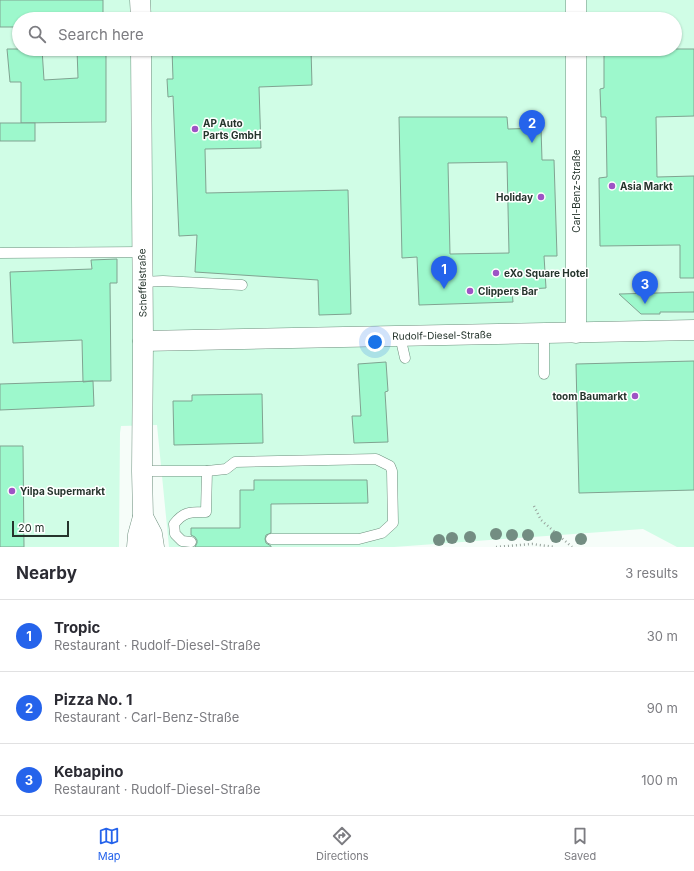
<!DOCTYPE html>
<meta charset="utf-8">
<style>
body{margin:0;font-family:Inter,sans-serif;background:#f7f7f7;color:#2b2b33}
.scale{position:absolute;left:12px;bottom:10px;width:57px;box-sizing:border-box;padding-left:4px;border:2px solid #25342c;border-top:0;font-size:11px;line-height:14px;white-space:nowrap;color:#25342c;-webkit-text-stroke:3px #fff;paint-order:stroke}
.you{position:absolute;left:375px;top:342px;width:14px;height:14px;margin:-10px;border:3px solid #fff;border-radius:50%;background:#1a73e8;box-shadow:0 0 0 6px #1a73e833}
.badge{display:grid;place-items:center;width:26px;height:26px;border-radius:50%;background:#2563eb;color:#fff;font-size:13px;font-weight:700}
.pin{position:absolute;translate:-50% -33px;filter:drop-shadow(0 1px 2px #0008)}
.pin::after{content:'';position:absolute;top:21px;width:14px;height:12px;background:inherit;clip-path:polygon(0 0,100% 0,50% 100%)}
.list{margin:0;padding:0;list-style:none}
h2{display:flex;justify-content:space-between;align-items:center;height:52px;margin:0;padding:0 16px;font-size:17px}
h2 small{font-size:13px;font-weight:400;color:#7c7c81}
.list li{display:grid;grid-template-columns:26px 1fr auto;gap:12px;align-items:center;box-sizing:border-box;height:72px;padding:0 16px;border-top:1px solid #e1e1e2}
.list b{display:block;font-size:15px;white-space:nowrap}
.list p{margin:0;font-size:13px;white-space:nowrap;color:#7c7c81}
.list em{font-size:13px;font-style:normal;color:#7c7c81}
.icon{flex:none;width:22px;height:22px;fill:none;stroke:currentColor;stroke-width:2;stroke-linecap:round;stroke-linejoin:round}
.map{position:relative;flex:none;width:694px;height:547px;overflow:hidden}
.search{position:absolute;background:#fff;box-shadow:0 1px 3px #0004;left:12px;right:12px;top:12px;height:44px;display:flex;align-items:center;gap:10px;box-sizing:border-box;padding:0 14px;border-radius:22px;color:#7c7c81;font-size:15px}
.sheet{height:268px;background:#fff}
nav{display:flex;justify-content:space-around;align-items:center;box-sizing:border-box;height:56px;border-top:1px solid #e1e1e2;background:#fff;font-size:11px;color:#7c7c81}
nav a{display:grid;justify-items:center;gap:2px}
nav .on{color:#2563eb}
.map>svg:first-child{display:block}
</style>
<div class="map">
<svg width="694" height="547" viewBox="0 0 694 547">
<rect width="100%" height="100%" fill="#f6fdf9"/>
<path fill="#d0fde6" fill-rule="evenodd" d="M0,0H694V547H677L643,529L394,547H169L157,425L121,426L120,433L119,547H0ZM19,19H675V49H19Z"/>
<g fill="#9df8cc" stroke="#80a391" fill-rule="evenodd">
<polygon points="0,0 103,0 103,19 19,19 19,27 0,27"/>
<polygon points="7,49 42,49 44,80 78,78 77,49 106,49 106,122 21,123 21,82 10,82"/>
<polygon points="172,49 311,49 312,85 259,87 261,148 205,149 206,193 348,190 351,314 319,315 318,280 195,272 197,235 179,236 173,96 168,97 167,79 173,79"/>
<polygon points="604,49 694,49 694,116 656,117 657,177 694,176 694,278 680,278 680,245 600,246 599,178 607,177 606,117 601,117 600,89 604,88"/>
<path d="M399,117H507L508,129L541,128L542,160H554L557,256H544L546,288L512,290L513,302L419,305L417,257L402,258ZM507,162L509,253L450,254L448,163Z"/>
<rect x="0" y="123" width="35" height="18"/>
<polygon points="117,259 117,283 110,283 111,381 93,381 94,406 0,410 0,384 93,381 83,382 82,340 13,343 10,272 92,269 91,260"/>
<polygon points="694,292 694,312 660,312 660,314 641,314 619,294"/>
<polygon points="694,361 694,490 579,493 576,364"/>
<polygon points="386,362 388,391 385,392 388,442 354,443 352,416 361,416 358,364"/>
<polygon points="262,394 263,443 174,445 173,401 192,401 192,395"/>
<polygon points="0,446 23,446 24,547 0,547"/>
<polygon points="254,480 367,480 368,503 271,504 271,533 266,535 265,539 266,543 271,546 271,547 195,547 197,543 197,540 195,537 191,535 191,528 240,528 240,490 254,490"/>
</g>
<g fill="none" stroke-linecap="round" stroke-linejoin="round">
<g stroke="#6e907e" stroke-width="11">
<g id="lane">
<polyline points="0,253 142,252"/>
<polyline points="142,282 163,281 242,285"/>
<polyline points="544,333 544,374"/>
<polyline points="400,336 405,358"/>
<polyline points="142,471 207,471 226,469 235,462 376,459 390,466 392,471 393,523 382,533 359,539 271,539"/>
<path d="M191,542L182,541L175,534L174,524C184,511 191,512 206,512L207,471"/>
</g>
</g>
<g stroke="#6e907e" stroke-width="21">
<g id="street">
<polyline points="140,0 141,19"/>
<polyline points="576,0 576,19"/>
<polyline points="141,49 143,341 142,471 143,517 152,534 154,547"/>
<polyline points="576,49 576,333"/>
<polyline points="143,341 694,330"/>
<polyline points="137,547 138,535 143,517"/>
</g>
</g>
<g stroke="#97a29c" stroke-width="2.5" stroke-dasharray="1 3" stroke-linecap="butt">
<polyline points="534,506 541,520 572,547"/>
<polyline points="496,547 532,544 555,547"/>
</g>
<use href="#lane" stroke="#fff" stroke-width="10"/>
<use href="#street" stroke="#fff" stroke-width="20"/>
</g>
<g fill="#738d82">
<circle cx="496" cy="534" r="6"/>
<circle cx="512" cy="535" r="6"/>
<circle cx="528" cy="535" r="6"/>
<circle cx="470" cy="537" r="6"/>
<circle cx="556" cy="537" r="6"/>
<circle cx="452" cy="538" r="6"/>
<circle cx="581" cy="539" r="6"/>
<circle cx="439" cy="540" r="6"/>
</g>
<g fill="#9e53c5" stroke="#fff" stroke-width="1.5">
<circle cx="195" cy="129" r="4"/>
<circle cx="612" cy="186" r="4"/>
<circle cx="541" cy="197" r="4"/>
<circle cx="496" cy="273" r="4"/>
<circle cx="470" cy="291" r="4"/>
<circle cx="635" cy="396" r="4"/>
<circle cx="12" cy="491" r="4"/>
</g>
<g text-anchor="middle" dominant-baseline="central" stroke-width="3" stroke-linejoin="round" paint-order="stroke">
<g font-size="10" font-weight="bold" fill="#25342c" stroke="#fff" text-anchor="start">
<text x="203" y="123">AP Auto<tspan x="203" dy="12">Parts GmbH</tspan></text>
<text x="620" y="186">Asia Markt</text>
<text x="533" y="197" text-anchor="end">Holiday</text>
<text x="504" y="273">eXo Square Hotel</text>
<text x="478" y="291">Clippers Bar</text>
<text x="627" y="396" text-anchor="end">toom Baumarkt</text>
<text x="20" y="491">Yilpa Supermarkt</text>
</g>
<g font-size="10" fill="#25342c" stroke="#fff">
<text transform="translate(576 191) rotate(-90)">Carl-Benz-Straße</text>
<text transform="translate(142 283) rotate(-91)">Scheffelstraße</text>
<text transform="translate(442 335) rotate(-1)">Rudolf-Diesel-Straße</text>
</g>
</g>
</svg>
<div class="scale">20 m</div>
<div class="you"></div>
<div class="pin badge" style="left:444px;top:289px">1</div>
<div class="pin badge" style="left:532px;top:143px">2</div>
<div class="pin badge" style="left:645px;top:304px">3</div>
<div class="search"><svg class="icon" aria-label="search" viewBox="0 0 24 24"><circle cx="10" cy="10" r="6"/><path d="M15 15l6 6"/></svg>Search here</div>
</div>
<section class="sheet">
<h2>Nearby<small>3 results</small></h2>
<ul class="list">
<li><span class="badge">1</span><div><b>Tropic</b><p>Restaurant · Rudolf-Diesel-Straße</p></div><em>30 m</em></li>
<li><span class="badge">2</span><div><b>Pizza No. 1</b><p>Restaurant · Carl-Benz-Straße</p></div><em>90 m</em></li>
<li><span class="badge">3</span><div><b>Kebapino</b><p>Restaurant · Rudolf-Diesel-Straße</p></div><em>100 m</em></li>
</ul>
</section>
<nav>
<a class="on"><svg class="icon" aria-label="map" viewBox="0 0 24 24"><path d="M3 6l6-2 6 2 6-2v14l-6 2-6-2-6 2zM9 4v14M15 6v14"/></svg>Map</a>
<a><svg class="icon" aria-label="directions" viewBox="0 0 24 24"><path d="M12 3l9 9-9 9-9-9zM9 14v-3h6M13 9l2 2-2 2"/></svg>Directions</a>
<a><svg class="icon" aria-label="saved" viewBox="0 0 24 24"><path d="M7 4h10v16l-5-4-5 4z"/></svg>Saved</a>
</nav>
